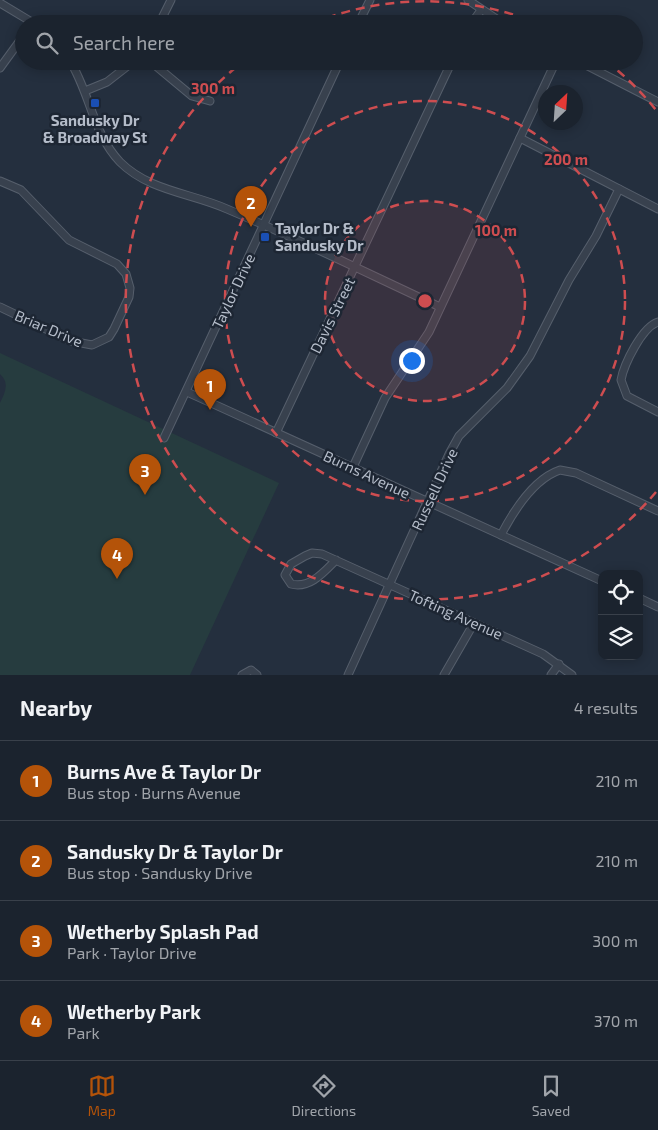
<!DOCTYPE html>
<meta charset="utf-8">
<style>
body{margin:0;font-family:"Exo 2",sans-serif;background:#282f3a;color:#f1f3f6}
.controls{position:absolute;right:15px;bottom:15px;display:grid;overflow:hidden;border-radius:10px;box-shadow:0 2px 12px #0003}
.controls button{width:45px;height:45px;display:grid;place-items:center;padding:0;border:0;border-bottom:1px solid #39404a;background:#1b232e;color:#f1f3f6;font:25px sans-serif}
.compass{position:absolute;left:538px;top:85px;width:45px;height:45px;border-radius:50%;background:#1b232e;box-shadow:0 2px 12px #0003;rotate:25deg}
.you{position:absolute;left:411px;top:360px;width:18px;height:18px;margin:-12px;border:4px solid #fff;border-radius:50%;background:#1a73e8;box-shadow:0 0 0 8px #1a73e833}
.badge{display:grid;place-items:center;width:32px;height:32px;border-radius:50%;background:#b45309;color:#fff;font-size:16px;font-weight:700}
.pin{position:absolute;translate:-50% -41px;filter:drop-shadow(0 1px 2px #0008)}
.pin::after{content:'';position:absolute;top:26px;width:18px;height:15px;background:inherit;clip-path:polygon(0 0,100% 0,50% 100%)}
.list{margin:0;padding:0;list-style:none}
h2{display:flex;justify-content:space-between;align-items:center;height:65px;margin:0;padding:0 20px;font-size:21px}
h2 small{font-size:16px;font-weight:400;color:#a0a4aa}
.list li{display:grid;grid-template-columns:32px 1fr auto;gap:15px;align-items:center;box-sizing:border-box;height:80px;padding:0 20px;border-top:1px solid #39404a}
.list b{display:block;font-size:19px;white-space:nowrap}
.list p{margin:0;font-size:16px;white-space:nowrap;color:#a0a4aa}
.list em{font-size:16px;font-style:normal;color:#a0a4aa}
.icon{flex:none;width:28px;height:28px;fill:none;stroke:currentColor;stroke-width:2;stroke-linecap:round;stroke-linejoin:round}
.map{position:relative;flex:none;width:658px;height:675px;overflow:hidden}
.search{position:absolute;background:#1b232e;box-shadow:0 2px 12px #0003;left:15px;right:15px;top:15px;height:55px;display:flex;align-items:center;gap:12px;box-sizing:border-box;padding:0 18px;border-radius:28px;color:#a0a4aa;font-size:19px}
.sheet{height:385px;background:#1b232e}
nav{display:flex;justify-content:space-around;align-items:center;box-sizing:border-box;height:70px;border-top:1px solid #39404a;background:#1b232e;font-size:14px;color:#a0a4aa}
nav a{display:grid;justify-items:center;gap:2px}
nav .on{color:#b45309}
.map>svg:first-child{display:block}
</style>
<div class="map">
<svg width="658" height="675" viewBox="0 0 658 675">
<rect width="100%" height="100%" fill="#242f3e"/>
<path fill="#263c3f" d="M0,353L279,483L190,675H0V403C5,393 10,383 0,374Z"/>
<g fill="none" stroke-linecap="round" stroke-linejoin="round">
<g stroke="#565f6c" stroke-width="9">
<g id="minor">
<polyline points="468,0 504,24"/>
<polyline points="0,3 35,24"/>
<polyline points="159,24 171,0"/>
<polyline points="358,24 370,0"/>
<polyline points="471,24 481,10"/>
<path d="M70,61C90,93 93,134 120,162C149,191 191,193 227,209C298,239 369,274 440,307"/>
<polyline points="150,61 192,96 210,101"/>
<polyline points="578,61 658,102"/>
<polyline points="0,68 24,35"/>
<polyline points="85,91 107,82 134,61"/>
<polyline points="520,138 658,209"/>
<polyline points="0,181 21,190 69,240 117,264 126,274 130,288 129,297 114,329 109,337 92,345 71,341 0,307"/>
<path d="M658,322C642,327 624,364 621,380L627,396L658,412"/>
<polyline points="187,392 602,581"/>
<polyline points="276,433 452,61"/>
<polyline points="164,438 340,61"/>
<polyline points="353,467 385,398 429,332 556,61"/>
<path d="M501,535C513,512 533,479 560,470L576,473L658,511"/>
<path d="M336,560C324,572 310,589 291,584L285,575L291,564L305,556L312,553L322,554L543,654L572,675"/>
<polyline points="639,598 658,607"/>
<polyline points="242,675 251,670 257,675"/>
<polyline points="348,675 449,454 459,436 507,388 530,356 569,280 596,236 619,189"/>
<polyline points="444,675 474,623"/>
<polyline points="551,675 559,664"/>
</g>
</g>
<use href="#minor" stroke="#38414e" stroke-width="7"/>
</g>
<circle cx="425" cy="301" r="100" fill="#ce4d50" fill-opacity=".12"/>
<g fill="none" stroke="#ce4d50" stroke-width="2.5" stroke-dasharray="9 6">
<circle cx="425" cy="301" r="100"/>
<circle cx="425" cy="301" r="200"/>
<path d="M656 492A300 300 0 1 1 244 61M313 23A300 300 0 0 1 537 23M606 61A300 300 0 0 1 656 110"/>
</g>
<g fill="#1a4fb4" stroke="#1d2633" stroke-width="2">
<rect x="90" y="98" width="10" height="10" rx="2.5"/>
<rect x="260" y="232" width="10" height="10" rx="2.5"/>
</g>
<g text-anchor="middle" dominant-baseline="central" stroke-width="5" stroke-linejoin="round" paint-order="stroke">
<g font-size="15" font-weight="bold" fill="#b4bcc9" stroke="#1d2633">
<text x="95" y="120">Sandusky Dr<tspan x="95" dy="17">&amp; Broadway St</tspan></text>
<text x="275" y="228" text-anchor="start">Taylor Dr &amp;<tspan x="275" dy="17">Sandusky Dr</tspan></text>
</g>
<g font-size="15" fill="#b4bcc9" stroke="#1d2633">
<text transform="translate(233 291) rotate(-65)">Taylor Drive</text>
<text transform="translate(332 315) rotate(-64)">Davis Street</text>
<text transform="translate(49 328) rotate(23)">Briar Drive</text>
<text transform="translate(367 474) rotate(25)">Burns Avenue</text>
<text transform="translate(434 489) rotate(-65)">Russell Drive</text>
<text transform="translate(456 614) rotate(24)">Tofting Avenue</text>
</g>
</g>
<circle cx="425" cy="301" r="8" fill="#ce4d50" stroke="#1d2633" stroke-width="2.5"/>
<g font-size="15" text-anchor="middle" font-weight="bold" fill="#ce4d50" stroke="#1d2633" stroke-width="5" stroke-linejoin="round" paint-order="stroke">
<text x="213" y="94">300 m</text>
<text x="566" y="165">200 m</text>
<text x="496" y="236">100 m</text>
</g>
</svg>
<div class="controls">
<button><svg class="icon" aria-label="locate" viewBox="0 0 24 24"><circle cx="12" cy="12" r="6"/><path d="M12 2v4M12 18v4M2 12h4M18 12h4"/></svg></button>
<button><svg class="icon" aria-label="layers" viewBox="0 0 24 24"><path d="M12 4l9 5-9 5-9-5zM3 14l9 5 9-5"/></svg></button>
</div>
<svg class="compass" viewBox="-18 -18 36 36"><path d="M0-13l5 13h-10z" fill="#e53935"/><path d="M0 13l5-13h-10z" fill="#a0a4aa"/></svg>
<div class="you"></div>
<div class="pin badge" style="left:210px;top:410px">1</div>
<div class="pin badge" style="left:251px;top:227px">2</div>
<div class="pin badge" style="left:145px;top:495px">3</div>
<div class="pin badge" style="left:117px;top:579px">4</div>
<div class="search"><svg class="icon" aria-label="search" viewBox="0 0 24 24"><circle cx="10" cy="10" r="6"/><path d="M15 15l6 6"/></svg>Search here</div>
</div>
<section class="sheet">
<h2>Nearby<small>4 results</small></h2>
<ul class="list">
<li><span class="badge">1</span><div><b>Burns Ave &amp; Taylor Dr</b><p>Bus stop · Burns Avenue</p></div><em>210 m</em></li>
<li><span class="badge">2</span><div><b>Sandusky Dr &amp; Taylor Dr</b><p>Bus stop · Sandusky Drive</p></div><em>210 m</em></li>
<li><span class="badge">3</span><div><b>Wetherby Splash Pad</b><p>Park · Taylor Drive</p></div><em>300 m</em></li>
<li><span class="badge">4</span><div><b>Wetherby Park</b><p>Park</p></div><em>370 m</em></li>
</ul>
</section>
<nav>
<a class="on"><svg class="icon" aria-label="map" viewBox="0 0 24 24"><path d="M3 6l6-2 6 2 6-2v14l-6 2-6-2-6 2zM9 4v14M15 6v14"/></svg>Map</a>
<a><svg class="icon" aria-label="directions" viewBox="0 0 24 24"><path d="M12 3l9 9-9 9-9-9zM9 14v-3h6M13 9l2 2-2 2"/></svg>Directions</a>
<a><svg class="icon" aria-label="saved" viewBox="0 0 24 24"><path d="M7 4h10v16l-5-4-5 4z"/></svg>Saved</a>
</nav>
